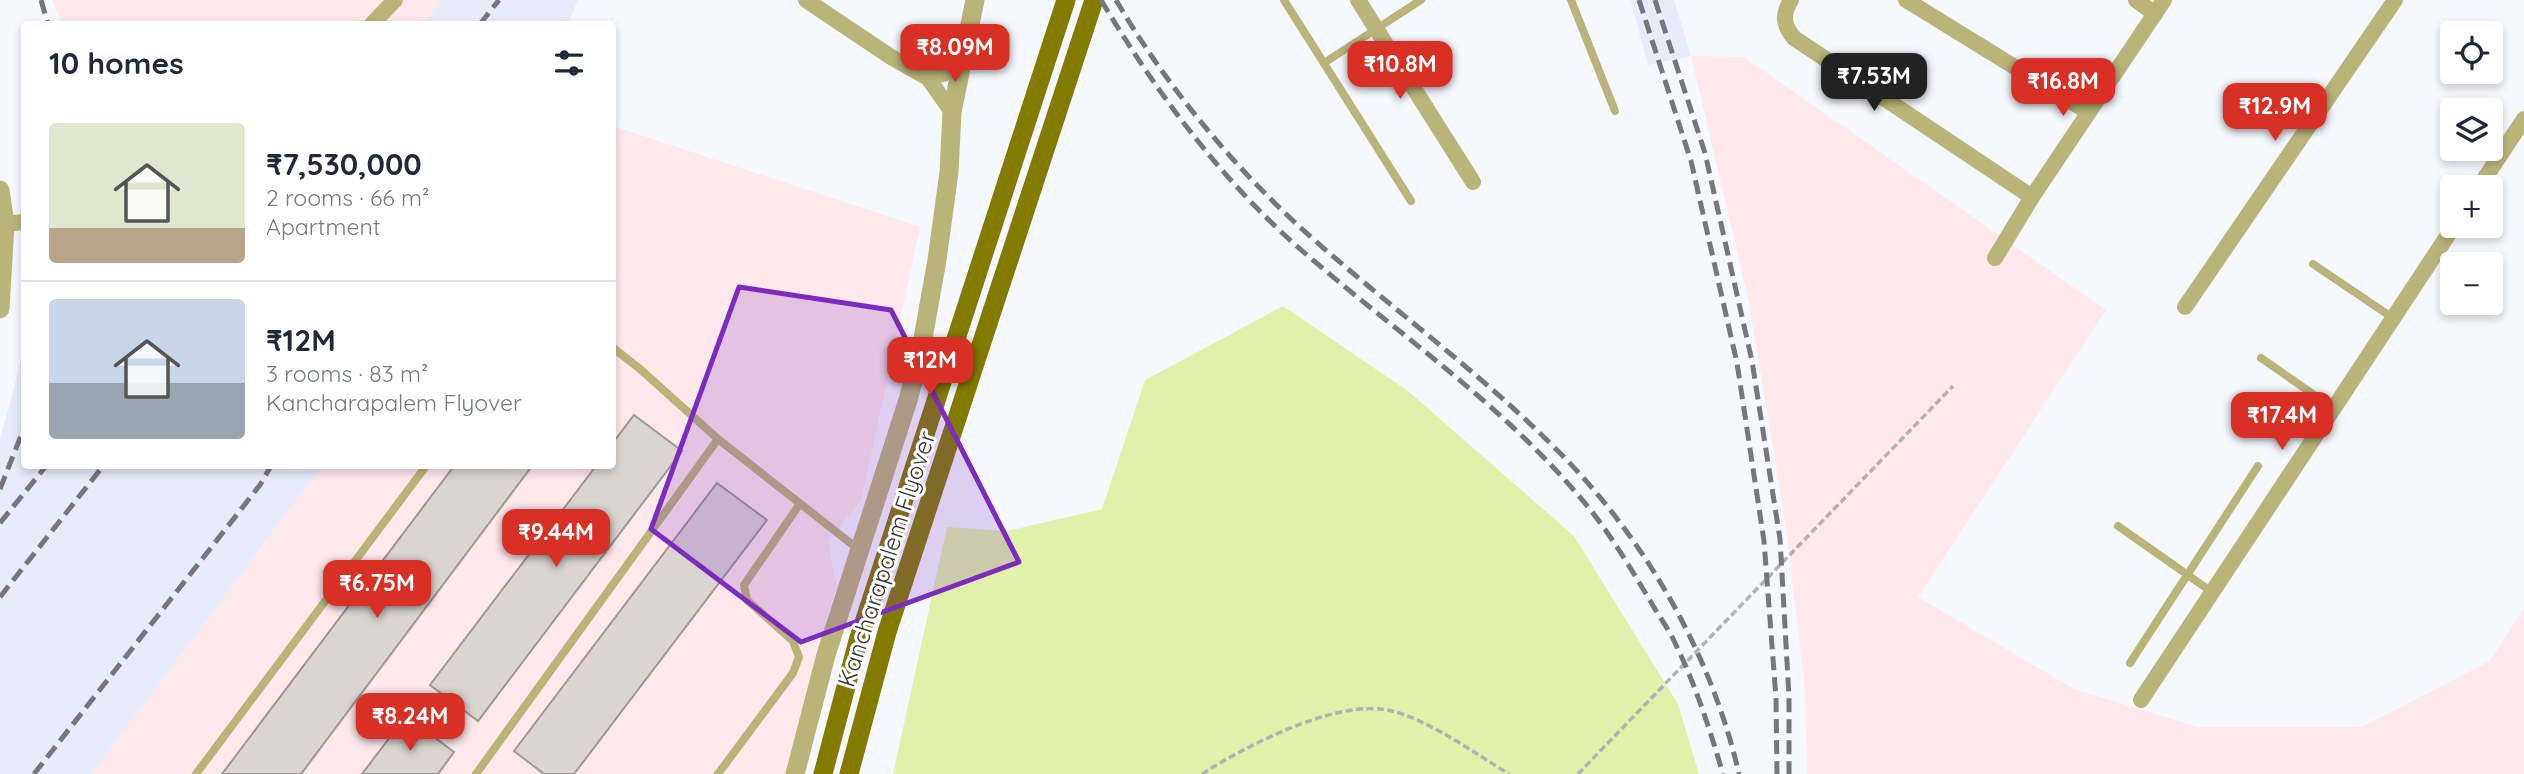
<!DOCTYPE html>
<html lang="en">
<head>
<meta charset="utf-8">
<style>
  body { margin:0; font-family:Quicksand,sans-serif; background:#f6f6f7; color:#1f2937; height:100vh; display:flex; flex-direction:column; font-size:26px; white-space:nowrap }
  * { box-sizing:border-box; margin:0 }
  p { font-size:23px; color:#747a83 }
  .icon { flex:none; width:38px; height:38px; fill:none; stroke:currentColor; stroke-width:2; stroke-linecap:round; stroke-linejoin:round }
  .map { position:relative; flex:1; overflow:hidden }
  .drawer { position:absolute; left:21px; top:21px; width:595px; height:448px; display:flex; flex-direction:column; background:#fff; border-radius:7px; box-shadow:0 4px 10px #0003 }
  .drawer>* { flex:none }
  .tools { position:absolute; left:2440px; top:21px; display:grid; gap:14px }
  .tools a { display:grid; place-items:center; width:63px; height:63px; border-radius:7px; background:#fff; box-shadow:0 4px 10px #0003; font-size:35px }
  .price { position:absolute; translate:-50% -60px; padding:0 16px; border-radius:14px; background:#d93025; color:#fff; font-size:23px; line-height:46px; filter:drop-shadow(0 2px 4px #0008) }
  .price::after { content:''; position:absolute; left:50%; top:42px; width:21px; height:16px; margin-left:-10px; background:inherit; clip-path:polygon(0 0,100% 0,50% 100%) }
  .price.on { background:#222; color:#fff }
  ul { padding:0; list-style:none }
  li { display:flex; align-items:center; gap:21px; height:175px; padding:0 28px }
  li+li { border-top:2px solid #e0e1e3 }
  li span { display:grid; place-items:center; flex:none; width:196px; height:140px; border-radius:7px; color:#555 }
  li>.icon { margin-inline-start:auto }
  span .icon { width:84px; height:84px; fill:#fffc; stroke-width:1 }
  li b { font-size:30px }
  h2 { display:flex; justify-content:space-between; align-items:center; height:84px; padding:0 28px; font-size:30px }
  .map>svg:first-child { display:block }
  .built { fill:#e8ebf9 }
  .industrial { fill:#fde8ec }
  .green { fill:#e2f1a9 }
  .building { fill:#dad5d0; stroke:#9d9893; stroke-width:2 }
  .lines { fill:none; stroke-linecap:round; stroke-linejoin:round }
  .path { stroke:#b0b2b7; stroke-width:3.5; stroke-dasharray:7 3.5; stroke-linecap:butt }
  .service { stroke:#b9b579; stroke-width:8 }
  .minor { stroke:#b9b579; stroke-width:16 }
  .tertiary { stroke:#b9b579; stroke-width:19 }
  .primary { stroke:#837a00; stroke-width:19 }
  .rail { stroke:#76767b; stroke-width:5; stroke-dasharray:14 7; stroke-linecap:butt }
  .marked { fill:#7b2cbf; fill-opacity:0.2; stroke:#7b2cbf; stroke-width:5; stroke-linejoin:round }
  .labels { text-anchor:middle; stroke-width:6; stroke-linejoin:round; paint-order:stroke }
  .street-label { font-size:24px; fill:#37373a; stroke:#fff }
</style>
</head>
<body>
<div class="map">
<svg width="2524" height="774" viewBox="0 0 2524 774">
  <rect width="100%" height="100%" fill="#f6f8ff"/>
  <!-- built -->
  <g class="built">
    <path d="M 442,0 L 578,0 L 568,24 L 422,24 Z"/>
    <path d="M 1631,0 L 1674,0 L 1691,56 L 1648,65 Z"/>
    <path d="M 24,354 L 24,466 L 322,466 L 92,774 L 0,774 L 0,440 L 22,357 Z"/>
  </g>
  <!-- industrial -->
  <g class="industrial">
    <path d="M 52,0 L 442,0 L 422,24 L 62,24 Z"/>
    <path d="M 1691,56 L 1744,57 L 2106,310 L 1918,597 L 2074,689 L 2198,727 L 2362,727 L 2490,661 L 2524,608 L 2524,774 L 1807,774 L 1805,691 L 1786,527 L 1749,302 Z"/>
    <path d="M 613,126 L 920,227 L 861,501 L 828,540 L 836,586 L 785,774 L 92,774 L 322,466 L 612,466 Z"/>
  </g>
  <!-- green -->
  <path class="green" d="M 1283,306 L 1408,391 L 1574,536 L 1678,704 L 1699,774 L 893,774 L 947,527 L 1007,531 L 1102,509 L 1145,380 Z"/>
  <!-- building -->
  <g class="building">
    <path d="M 634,415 L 682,451 L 478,721 L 430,685 L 596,466 L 612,466 L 612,444 Z"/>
    <path d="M 454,466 L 532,466 L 301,774 L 222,774 Z"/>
    <path d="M 717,483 L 767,520 L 574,774 L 544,774 L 514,751 Z"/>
    <path d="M 406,716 L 454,752 L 438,774 L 362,774 Z"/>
  </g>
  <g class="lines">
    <!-- path -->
    <g class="path">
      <path d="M 1202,774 C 1246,746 1339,697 1392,711 C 1429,720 1476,754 1509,774"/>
      <path d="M 1578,774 L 1953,386"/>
    </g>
    <!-- service -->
    <g class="service">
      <path d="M 1284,0 L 1411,201"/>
      <path d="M 1571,0 L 1615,111"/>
      <path d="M 1324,63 L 1421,0"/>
      <path d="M 2313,264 L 2393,318"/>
      <path d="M 612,347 L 640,369 L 718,439 L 858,549"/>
      <path d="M 2261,358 L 2333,408"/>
      <path d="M 2118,526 L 2212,592"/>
      <path d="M 2130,663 L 2258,466"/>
      <path d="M 196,774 L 426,466"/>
      <path d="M 476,774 L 718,439"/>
      <path d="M 718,774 L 793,673 L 799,657 L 793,641 L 747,600 L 744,585 L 799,505"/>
    </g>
    <!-- minor -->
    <g class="minor">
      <path d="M 806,0 L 891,57 L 928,78 L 952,112"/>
      <path d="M 1358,0 L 1473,182"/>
      <path d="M 1791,0 C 1782,15 1783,25 1794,38 L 2032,197"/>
      <path d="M 1906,0 L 2088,112"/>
      <path d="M 2136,0 L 2155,14"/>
      <path d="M 372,24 L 395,0"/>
      <path d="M 928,78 L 960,69"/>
      <path d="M 2479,187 L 2524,119"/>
      <path d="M 5,224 L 24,222"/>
      <path d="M 1995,258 L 2032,197 L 2164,0"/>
      <path d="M 2185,307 L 2395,0"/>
      <path d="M 2141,700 L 2454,226"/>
    </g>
    <!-- tertiary -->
    <g class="tertiary">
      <path d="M 0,190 L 5,224 L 0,309"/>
      <path d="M 795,774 L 826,655 L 908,400 L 920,355 L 937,260 L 949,172 L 952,112 L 975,0"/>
    </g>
    <!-- primary -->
    <g class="primary">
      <path d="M 823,774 L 858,641 L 1066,0"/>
      <path d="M 849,774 L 887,632 L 1094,0"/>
    </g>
    <!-- rail -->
    <g class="rail">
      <path d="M 41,0 L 48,24"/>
      <path d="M 1101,0 C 1153,87 1215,172 1290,240 C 1385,325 1495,397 1578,495 C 1607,528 1630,567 1652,604 C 1660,618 1670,631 1676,645 C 1696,686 1710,730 1723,774"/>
      <path d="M 1116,0 C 1165,84 1230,163 1302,229 C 1384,303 1475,368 1554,447 C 1643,535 1711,652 1739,774"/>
      <path d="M 1639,0 L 1691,161 L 1737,363 L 1764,541 L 1776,698 L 1777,774"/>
      <path d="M 1655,0 L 1705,153 L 1752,361 L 1780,539 L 1789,697 L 1789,774"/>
      <path d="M 480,24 L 499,0"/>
      <path d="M 0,489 L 24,428"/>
      <path d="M 0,523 L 46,466"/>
      <path d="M 0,597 L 103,466"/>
      <path d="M 34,774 L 260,485 L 271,466"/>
    </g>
  </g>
  <!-- marked area -->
  <path class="marked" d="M 739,287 L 891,310 L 1019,562 L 801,642 L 651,529 Z"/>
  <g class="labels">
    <!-- street labels -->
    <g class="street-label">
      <text transform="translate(887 559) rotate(-72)" y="8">Kancharapalem Flyover</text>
    </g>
  </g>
</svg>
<div class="tools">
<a><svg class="icon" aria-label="locate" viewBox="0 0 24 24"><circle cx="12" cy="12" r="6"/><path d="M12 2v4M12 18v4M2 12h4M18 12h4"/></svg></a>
<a><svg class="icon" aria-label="layers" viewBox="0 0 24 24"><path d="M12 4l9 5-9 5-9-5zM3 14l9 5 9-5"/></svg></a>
<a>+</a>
<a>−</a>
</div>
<b class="price" style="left:955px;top:84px">₹8.09M</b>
<b class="price" style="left:1400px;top:101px">₹10.8M</b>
<b class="price on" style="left:1874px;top:113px">₹7.53M</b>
<b class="price" style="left:2063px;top:118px">₹16.8M</b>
<b class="price" style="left:2275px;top:143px">₹12.9M</b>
<b class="price" style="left:930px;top:397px">₹12M</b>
<b class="price" style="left:2282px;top:452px">₹17.4M</b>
<b class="price" style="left:556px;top:569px">₹9.44M</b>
<b class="price" style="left:377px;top:620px">₹6.75M</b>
<b class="price" style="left:410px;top:753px">₹8.24M</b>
<section class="drawer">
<h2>10 homes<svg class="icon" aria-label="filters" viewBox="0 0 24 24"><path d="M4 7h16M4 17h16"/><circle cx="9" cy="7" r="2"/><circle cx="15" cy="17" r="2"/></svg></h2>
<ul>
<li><span style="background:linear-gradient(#dfe7d0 75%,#b9a48a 0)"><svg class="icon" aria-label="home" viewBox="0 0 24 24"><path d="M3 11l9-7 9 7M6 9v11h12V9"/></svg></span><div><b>₹7,530,000</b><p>2 rooms · 66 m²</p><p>Apartment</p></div></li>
<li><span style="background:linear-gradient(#c9d6e8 60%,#9aa5b1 0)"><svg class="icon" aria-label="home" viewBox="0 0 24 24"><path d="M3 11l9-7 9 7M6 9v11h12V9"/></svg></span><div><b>₹12M</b><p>3 rooms · 83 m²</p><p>Kancharapalem Flyover</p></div></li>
</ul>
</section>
</div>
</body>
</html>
